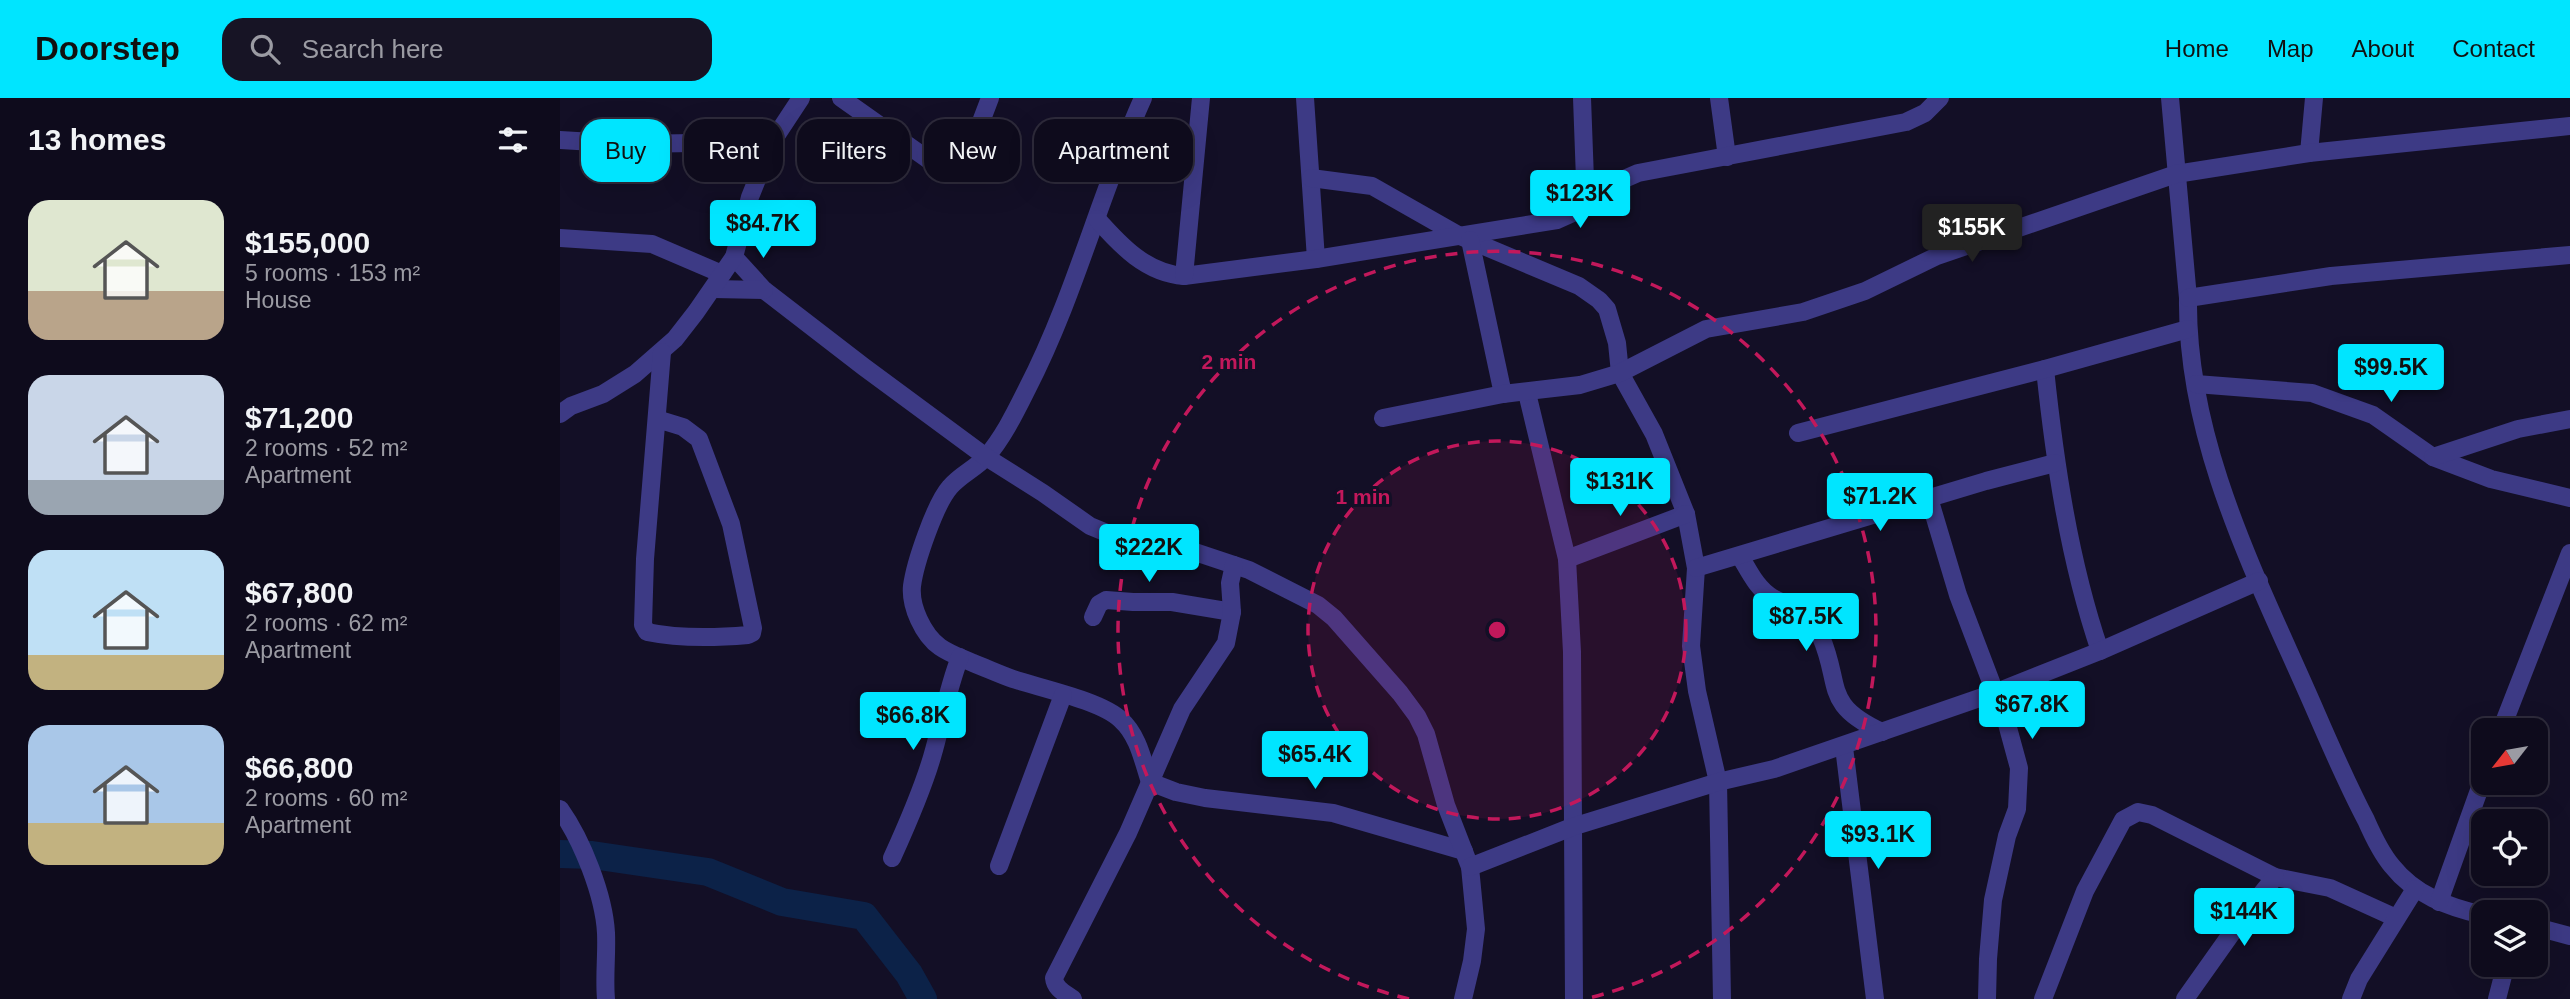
<!DOCTYPE html>
<html lang="en">
<head>
<meta charset="utf-8">
<style>
  body { margin:0; font-family:Helvetica,sans-serif; background:#171425; color:#f1f3f6; height:100vh; display:flex; flex-direction:column; font-size:26px; white-space:nowrap }
  * { box-sizing:border-box; margin:0 }
  p { font-size:23px; color:#9b9ba3 }
  .icon { flex:none; width:38px; height:38px; fill:none; stroke:currentColor; stroke-width:2; stroke-linecap:round; stroke-linejoin:round }
  .map { position:relative; flex:1; overflow:hidden }
  .details { display:flex; flex-direction:column; background:#0e0b1c; width:560px }
  .details>* { flex:none }
  .top-card { position:absolute; left:21px; top:21px; width:665px; height:63px; display:flex; gap:14px }
  .needle { width:46px; rotate:239deg }
  .tools { position:absolute; left:1911px; top:620px; display:grid; gap:14px }
  .tools a { display:grid; place-items:center; width:77px; height:77px; border-radius:14px; background:#0e0b1c; box-shadow:0 7px 28px #0002,0 0 0 2px #2e2b3b; font-size:35px }
  .price { position:absolute; translate:-50% -60px; padding:0 16px; border-radius:7px; background:#00e5ff; color:#111; font-size:23px; line-height:46px; filter:drop-shadow(0 2px 4px #0008) }
  .price::after { content:''; position:absolute; left:50%; top:42px; width:21px; height:16px; margin-left:-10px; background:inherit; clip-path:polygon(0 0,100% 0,50% 100%) }
  .price.current { background:#222; color:#fff }
  ul { padding:0; list-style:none }
  li { display:flex; align-items:center; gap:21px; height:175px; padding:0 28px }
  li span { display:grid; place-items:center; flex:none; width:196px; height:140px; border-radius:21px; color:#555 }
  li>.icon { margin-inline-start:auto }
  span .icon { width:84px; height:84px; fill:#fffc; stroke-width:1 }
  li b { font-size:30px }
  h2 { display:flex; justify-content:space-between; align-items:center; height:84px; padding:0 28px; font-size:30px }
  .chip { padding:0 24px; border-radius:21px; background:#0e0b1c; box-shadow:0 7px 28px #0002,0 0 0 2px #2e2b3b; font-size:24px; line-height:63px }
  .chip.current { background:#00e5ff; color:#111 }
  header { display:flex; align-items:center; gap:42px; box-sizing:border-box; height:98px; padding:0 35px; background:#00e5ff; color:#111 }
  header strong { font-size:33px }
  nav { display:flex; gap:38px; margin-inline-start:auto; font-size:24px }
  .search { width:490px; height:63px; background:#171425; display:flex; align-items:center; gap:18px; box-sizing:border-box; padding:0 24px; border-radius:21px; color:#9b9ba3; font-size:26px }
  main { display:flex; flex:1; min-height:0 }
  .map>svg:first-child { display:block }
  .lines { fill:none; stroke-linecap:round; stroke-linejoin:round }
  .river { stroke:#0c2248; stroke-width:28 }
  .street { stroke:#3d3a85; stroke-width:18 }
  .ring { fill:none; stroke:#c2185b; stroke-width:3.5; stroke-dasharray:12 9 }
  .centre { fill:#c2185b; stroke:#130f26; stroke-width:3.5 }
  .ring-label { font-size:21px; text-anchor:middle; font-weight:bold; fill:#c2185b; stroke:#130f26; stroke-width:6; stroke-linejoin:round; paint-order:stroke }
</style>
</head>
<body>
<header>
<strong>Doorstep</strong>
<div class="search"><svg class="icon" aria-label="search" viewBox="0 0 24 24"><circle cx="10" cy="10" r="6"/><path d="M15 15l6 6"/></svg>Search here</div>
<nav><a>Home</a><a>Map</a><a>About</a><a>Contact</a></nav>
</header>
<main>
<section class="details">
<h2>13 homes<svg class="icon" aria-label="filters" viewBox="0 0 24 24"><path d="M4 7h16M4 17h16"/><circle cx="9" cy="7" r="2"/><circle cx="15" cy="17" r="2"/></svg></h2>
<ul>
<li><span style="background:linear-gradient(#dfe7d0 65%,#b9a48a 0)"><svg class="icon" aria-label="home" viewBox="0 0 24 24"><path d="M3 11l9-7 9 7M6 9v11h12V9"/></svg></span><div><b>$155,000</b><p>5 rooms · 153 m²</p><p>House</p></div></li>
<li><span style="background:linear-gradient(#c9d6e8 75%,#9aa5b1 0)"><svg class="icon" aria-label="home" viewBox="0 0 24 24"><path d="M3 11l9-7 9 7M6 9v11h12V9"/></svg></span><div><b>$71,200</b><p>2 rooms · 52 m²</p><p>Apartment</p></div></li>
<li><span style="background:linear-gradient(#bfe0f5 75%,#c2b280 0)"><svg class="icon" aria-label="home" viewBox="0 0 24 24"><path d="M3 11l9-7 9 7M6 9v11h12V9"/></svg></span><div><b>$67,800</b><p>2 rooms · 62 m²</p><p>Apartment</p></div></li>
<li><span style="background:linear-gradient(#a9c7e8 70%,#c2b280 0)"><svg class="icon" aria-label="home" viewBox="0 0 24 24"><path d="M3 11l9-7 9 7M6 9v11h12V9"/></svg></span><div><b>$66,800</b><p>2 rooms · 60 m²</p><p>Apartment</p></div></li>
</ul>
</section>
<div class="map">
<svg width="2010" height="901" viewBox="0 0 2010 901">
  <rect width="100%" height="100%" fill="#130f26"/>
  <g class="lines">
    <!-- river -->
    <path class="river" d="M 0,756 L 32,757 L 148,774 L 222,804 L 304,818 L 349,876 L 363,901"/>
    <!-- street -->
    <g class="street">
      <path d="M 281,0 L 390,77 L 398,76 L 403,71 L 430,0"/>
      <path d="M 583,0 C 540,95 515,198 467,291 C 456,313 443,340 426,359 C 416,370 400,377 390,389 C 375,406 355,465 352,488 C 350,508 363,537 380,549 C 390,556 402,560 413,565 C 426,570 439,576 453,581 C 480,590 542,603 561,622 C 578,637 583,663 590,684 L 616,694 L 645,700 L 773,715 L 904,753"/>
      <path d="M 745,0 L 756,161"/>
      <path d="M 1022,0 L 1026,109"/>
      <path d="M 1159,0 L 1167,59"/>
      <path d="M 1610,0 L 1628,200 C 1626,346 1698,481 1755,612 C 1771,649 1787,686 1806,722 C 1813,738 1821,755 1832,768 C 1855,797 1888,809 1923,817"/>
      <path d="M 0,42 L 67,46 L 212,44"/>
      <path d="M 1749,55 L 1754,0"/>
      <path d="M 751,80 L 812,88 L 900,138 L 1019,188 L 1039,202 L 1047,211 L 1057,245 L 1060,275 L 1094,336 L 1126,416 L 1136,470 L 1131,548 L 1137,593 L 1158,684 L 1162,901"/>
      <path d="M 537,121 C 561,148 586,175 624,178 L 756,161 L 997,122 L 1026,109 L 1062,82 L 1078,75 L 1346,24 L 1365,15 L 1380,0"/>
      <path d="M 0,140 L 92,146 L 162,176"/>
      <path d="M 910,142 L 943,296"/>
      <path d="M 174,159 L 204,192 L 304,269 L 426,359 L 483,395 L 530,428 L 547,435 L 608,445 L 689,472 L 758,507 L 774,520 L 840,595 L 857,618 L 866,636 L 886,707 L 910,769 L 916,831 L 912,863 L 903,901"/>
      <path d="M 624,178 L 641,0"/>
      <path d="M 153,191 L 204,192"/>
      <path d="M 1628,200 L 1771,178 L 2010,157"/>
      <path d="M 1485,271 C 1495,366 1509,462 1540,553"/>
      <path d="M 1636,286 L 1752,295 L 1813,317 L 1873,359 L 1931,381 L 2010,400"/>
      <path d="M 967,295 L 1007,461 L 1012,554 L 1014,901"/>
      <path d="M 0,316 L 11,308 L 43,296 L 75,276 L 115,241 L 136,214 L 174,159 L 190,99 L 212,44 L 241,0"/>
      <path d="M 823,320 L 943,296 L 1020,287 L 1060,275 L 1146,231 L 1243,214 L 1305,193 L 1377,158 L 1616,76 L 1749,55 L 2010,28"/>
      <path d="M 97,321 L 123,329 L 139,341 L 171,426 L 193,530 L 192,535 L 188,537 C 154,540 121,541 87,534 L 83,527 L 85,461 L 102,254"/>
      <path d="M 1238,335 L 1485,271 L 1628,231"/>
      <path d="M 1873,359 L 1958,331 L 2010,321"/>
      <path d="M 1369,400 L 1398,497 L 1447,626 L 1459,670 L 1457,711 L 1447,738 L 1433,802 L 1428,861 L 1427,901"/>
      <path d="M 1180,458 C 1189,473 1197,491 1213,500 C 1226,508 1240,508 1251,520 C 1256,525 1258,533 1261,539 C 1282,588 1262,606 1322,634"/>
      <path d="M 1007,461 L 1126,416"/>
      <path d="M 1136,470 L 1426,383 L 1495,365"/>
      <path d="M 533,519 L 539,506 L 546,502 L 573,504 L 612,504 L 672,514"/>
      <path d="M 1941,632 L 2010,455"/>
      <path d="M 1284,649 L 1315,901"/>
      <path d="M 0,711 C 22,742 44,797 46,835 C 47,857 44,879 46,901"/>
      <path d="M 332,760 C 347,727 362,693 372,659 C 382,625 387,592 400,559"/>
      <path d="M 439,768 L 503,597"/>
      <path d="M 910,769 L 1012,729 L 1158,684 L 1214,671 L 1434,595 L 1540,553 L 1699,483"/>
      <path d="M 1879,804 L 1923,681"/>
      <path d="M 1976,829 L 2010,838"/>
      <path d="M 513,901 C 505,895 495,891 494,880 L 568,735 L 622,611 L 666,545 L 672,514 L 670,485 L 674,467"/>
      <path d="M 1483,901 L 1525,793 L 1563,722 L 1578,714 L 1592,717 L 1715,779 L 1770,790 L 1836,820"/>
      <path d="M 1625,901 L 1686,815 L 1715,779"/>
      <path d="M 1791,901 L 1799,881 L 1855,791"/>
      <path d="M 1937,901 L 1946,866"/>
    </g>
  </g>
  <!-- distance rings -->
  <circle cx="937" cy="532" r="189" fill="#c2185b" fill-opacity=".12"/>
  <g class="ring">
    <circle cx="937" cy="532" r="189"/>
    <path d="M849 901A379 379 0 1 1 1025 901"/>
  </g>
  <circle cx="937" cy="532" r="10" class="centre"/>
  <g class="ring-label">
    <text x="669" y="271">2 min</text>
    <text x="803" y="406">1 min</text>
  </g>
</svg>
<div class="tools">
<a><svg class="needle" viewBox="-14 -14 28 28"><path d="M0-13l5 13h-10z" fill="#e53935"/><path d="M0 13l5-13h-10z" fill="#9b9ba3"/></svg></a>
<a><svg class="icon" aria-label="locate" viewBox="0 0 24 24"><circle cx="12" cy="12" r="6"/><path d="M12 2v4M12 18v4M2 12h4M18 12h4"/></svg></a>
<a><svg class="icon" aria-label="layers" viewBox="0 0 24 24"><path d="M12 4l9 5-9 5-9-5zM3 14l9 5 9-5"/></svg></a>
</div>
<b class="price" style="left:1020px;top:132px">$123K</b>
<b class="price" style="left:203px;top:162px">$84.7K</b>
<b class="price current" style="left:1412px;top:166px">$155K</b>
<b class="price" style="left:1831px;top:306px">$99.5K</b>
<b class="price" style="left:1060px;top:420px">$131K</b>
<b class="price" style="left:1320px;top:435px">$71.2K</b>
<b class="price" style="left:589px;top:486px">$222K</b>
<b class="price" style="left:1246px;top:555px">$87.5K</b>
<b class="price" style="left:1472px;top:643px">$67.8K</b>
<b class="price" style="left:353px;top:654px">$66.8K</b>
<b class="price" style="left:755px;top:693px">$65.4K</b>
<b class="price" style="left:1318px;top:773px">$93.1K</b>
<b class="price" style="left:1684px;top:850px">$144K</b>
<div class="top-card">
<a class="chip current">Buy</a>
<a class="chip">Rent</a>
<a class="chip">Filters</a>
<a class="chip">New</a>
<a class="chip">Apartment</a>
</div>
</div>
</main>
</body>
</html>
